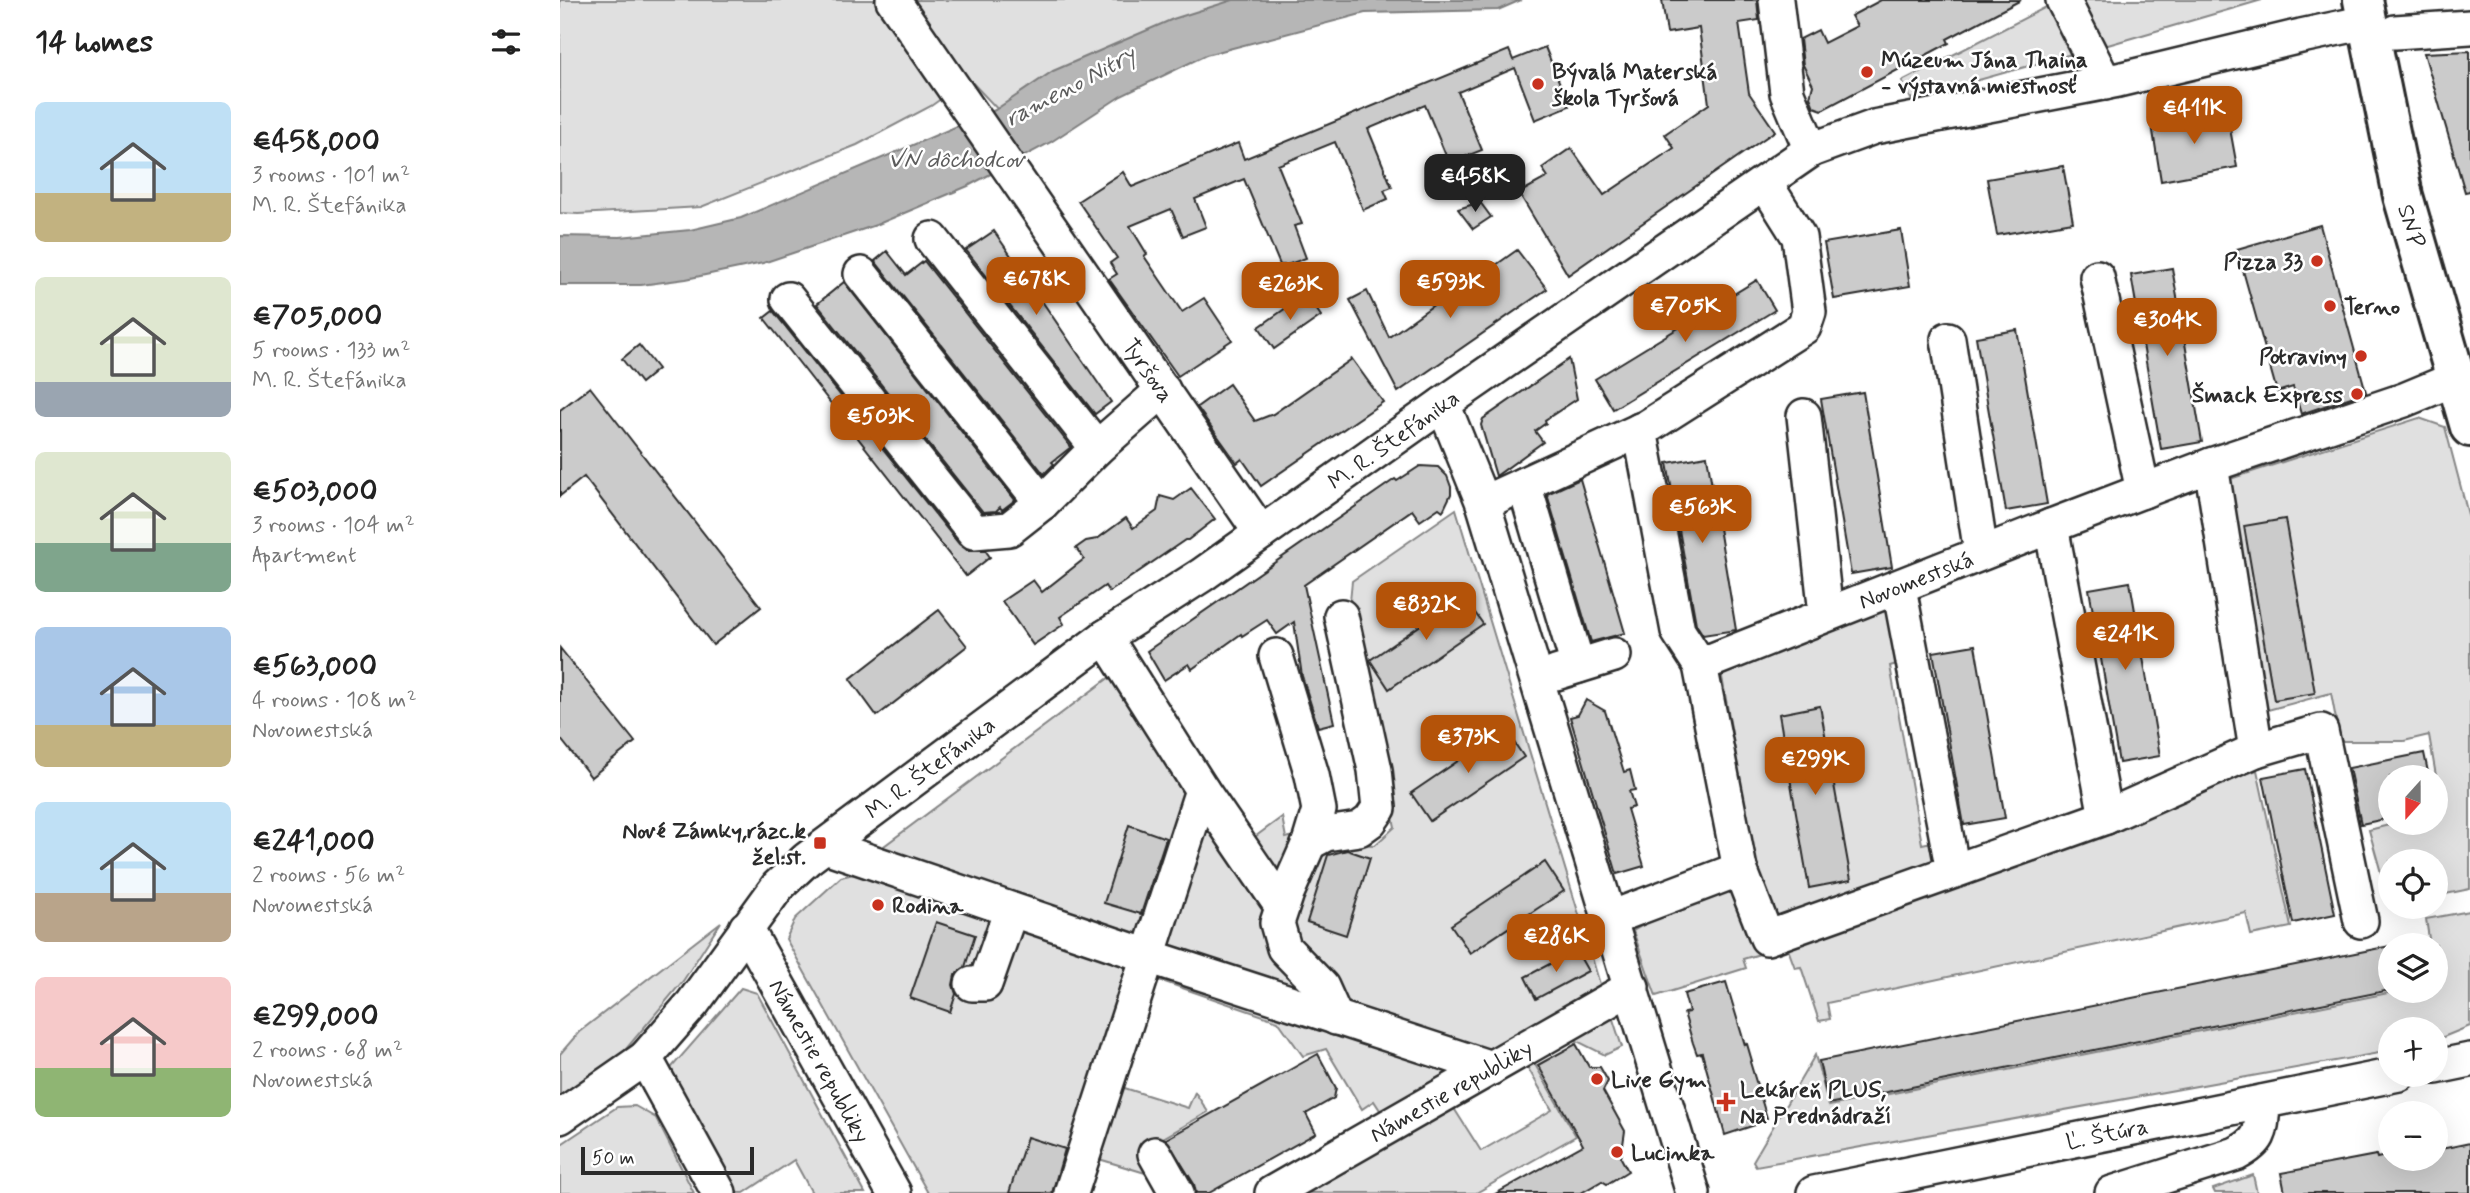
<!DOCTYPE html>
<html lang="en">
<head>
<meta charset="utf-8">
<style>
  body { margin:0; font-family:Mynerve,sans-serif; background:#f6f6f6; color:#222; height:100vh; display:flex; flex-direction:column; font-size:26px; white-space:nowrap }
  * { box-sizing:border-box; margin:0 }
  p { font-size:23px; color:#767676 }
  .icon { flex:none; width:38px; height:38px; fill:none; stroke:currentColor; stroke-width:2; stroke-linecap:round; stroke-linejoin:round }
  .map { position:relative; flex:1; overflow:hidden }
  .side { display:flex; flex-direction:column; background:#fff; width:560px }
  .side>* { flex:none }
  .needle { width:46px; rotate:201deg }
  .fabs { position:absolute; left:1818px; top:765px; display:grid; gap:14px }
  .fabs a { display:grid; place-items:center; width:70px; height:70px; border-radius:50%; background:#fff; box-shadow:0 7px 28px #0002; font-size:35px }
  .scale { position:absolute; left:21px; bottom:18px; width:173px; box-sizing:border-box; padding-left:7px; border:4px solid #2b2b2b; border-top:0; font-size:19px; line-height:24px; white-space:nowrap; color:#2b2b2b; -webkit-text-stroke:5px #fff; paint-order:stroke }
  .price { position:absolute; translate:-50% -60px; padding:0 16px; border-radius:14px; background:#b45309; color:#fff; font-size:23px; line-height:46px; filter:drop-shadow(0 2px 4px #0008) }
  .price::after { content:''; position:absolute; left:50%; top:42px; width:21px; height:16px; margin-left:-10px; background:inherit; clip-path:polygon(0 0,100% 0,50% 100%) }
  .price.selected { background:#222; color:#fff }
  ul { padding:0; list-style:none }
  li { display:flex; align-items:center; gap:21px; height:175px; padding:0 35px }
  li span { display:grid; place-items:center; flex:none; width:196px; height:140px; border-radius:10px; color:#555 }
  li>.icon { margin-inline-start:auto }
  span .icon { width:84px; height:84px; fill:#fffc; stroke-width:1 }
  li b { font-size:30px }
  h2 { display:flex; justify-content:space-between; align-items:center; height:84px; padding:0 35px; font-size:30px }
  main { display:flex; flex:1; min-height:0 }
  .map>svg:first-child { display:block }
  .green { fill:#e0e0e0; stroke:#868686; stroke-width:2 }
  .water { fill:#b6b6b6; stroke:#7e7e7e; stroke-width:2 }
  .building { fill:#cbcbcb; stroke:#2b2b2b; stroke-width:2 }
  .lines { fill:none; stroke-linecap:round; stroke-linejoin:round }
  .minor-casing { stroke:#2b2b2b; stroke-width:38 }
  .major-casing { stroke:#2b2b2b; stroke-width:44 }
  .minor { stroke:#fff; stroke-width:33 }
  .major { stroke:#fff; stroke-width:38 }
  .poi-dot { fill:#c8321e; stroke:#fff; stroke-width:2.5 }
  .labels { text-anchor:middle; stroke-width:5; stroke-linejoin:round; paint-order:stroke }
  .poi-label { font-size:23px; font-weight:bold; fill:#2b2b2b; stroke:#fff; text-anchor:start }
  .street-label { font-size:23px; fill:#2b2b2b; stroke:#fff }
  .water-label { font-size:24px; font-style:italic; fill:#5c5c5c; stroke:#fff }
</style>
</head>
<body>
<main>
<section class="side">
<h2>14 homes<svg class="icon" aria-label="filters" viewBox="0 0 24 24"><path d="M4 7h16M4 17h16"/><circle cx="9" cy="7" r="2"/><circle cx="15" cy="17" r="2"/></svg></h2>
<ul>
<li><span style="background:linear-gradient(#bfe0f5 65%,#c2b280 0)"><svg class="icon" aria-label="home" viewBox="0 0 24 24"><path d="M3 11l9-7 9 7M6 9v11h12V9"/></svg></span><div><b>€458,000</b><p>3 rooms · 101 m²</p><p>M. R. Štefánika</p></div></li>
<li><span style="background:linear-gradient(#dfe7d0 75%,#9aa5b1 0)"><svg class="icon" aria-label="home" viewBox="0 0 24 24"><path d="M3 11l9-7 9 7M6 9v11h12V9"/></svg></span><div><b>€705,000</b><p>5 rooms · 133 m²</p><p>M. R. Štefánika</p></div></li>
<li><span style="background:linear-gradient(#dfe7d0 65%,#7fa58c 0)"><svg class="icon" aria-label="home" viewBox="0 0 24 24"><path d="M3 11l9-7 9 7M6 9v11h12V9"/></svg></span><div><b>€503,000</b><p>3 rooms · 104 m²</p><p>Apartment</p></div></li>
<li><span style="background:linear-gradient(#a9c7e8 70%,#c2b280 0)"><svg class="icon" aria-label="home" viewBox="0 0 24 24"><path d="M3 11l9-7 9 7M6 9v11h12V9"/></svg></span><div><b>€563,000</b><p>4 rooms · 108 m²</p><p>Novomestská</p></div></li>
<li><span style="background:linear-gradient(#bfe0f5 65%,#b9a48a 0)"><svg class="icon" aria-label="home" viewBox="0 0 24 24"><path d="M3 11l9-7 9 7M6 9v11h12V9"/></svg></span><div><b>€241,000</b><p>2 rooms · 56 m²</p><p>Novomestská</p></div></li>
<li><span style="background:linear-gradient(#f6c9c9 65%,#8fb573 0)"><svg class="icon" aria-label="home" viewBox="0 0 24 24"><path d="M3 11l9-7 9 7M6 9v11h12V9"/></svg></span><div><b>€299,000</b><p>2 rooms · 68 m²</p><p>Novomestská</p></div></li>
</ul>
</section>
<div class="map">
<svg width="1910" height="1193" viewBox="0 0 1910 1193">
  <rect width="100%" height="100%" fill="#fff"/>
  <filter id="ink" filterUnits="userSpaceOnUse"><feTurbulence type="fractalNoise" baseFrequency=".0143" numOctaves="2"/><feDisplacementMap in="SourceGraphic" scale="14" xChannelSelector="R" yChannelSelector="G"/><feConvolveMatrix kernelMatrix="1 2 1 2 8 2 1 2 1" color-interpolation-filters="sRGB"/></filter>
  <g filter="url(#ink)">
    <!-- green -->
    <g class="green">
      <path d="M 0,0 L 769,0 L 460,133 L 409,79 L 371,106 L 297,145 L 141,207 L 18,214 L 0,213 Z"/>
      <path d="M 1518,0 L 1702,0 L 1541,47 Z"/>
      <path d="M 1490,5 L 1515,53 L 1351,99 L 1342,81 Z"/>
      <path d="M 1859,418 L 1885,427 L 1910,522 L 1910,889 L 1876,896 L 1876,861 L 1830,861 L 1830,905 L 1809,830 L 1837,823 L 1876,822 L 1876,812 L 1882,811 L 1869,735 L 1844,741 L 1780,741 L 1771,693 L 1704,711 L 1670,479 Z"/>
      <path d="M 896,509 L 1043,994 L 931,1059 L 611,956 L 602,939 L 641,817 L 677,850 L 722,817 L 726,838 L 742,834 L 766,843 L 815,845 L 835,827 L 789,611 L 792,581 Z"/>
      <path d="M 1329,605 L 1343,662 L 1330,666 L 1362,844 L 1381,840 L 1383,867 L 1231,919 L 1212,914 L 1201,898 L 1162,677 L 1174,661 Z"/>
      <path d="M 558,671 L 628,777 L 588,937 L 572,944 L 312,855 Z"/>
      <path d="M 1697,770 L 1731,927 L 1691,935 L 1686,913 L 1267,1003 L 1270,1019 L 1259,1021 L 1241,967 L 1235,968 L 1228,949 L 1235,936 Z"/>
      <path d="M 311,870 L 569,959 L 504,1193 L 368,1193 L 226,939 L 235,919 L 281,877 Z"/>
      <path d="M 1154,884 L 1175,893 L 1203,953 L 1183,959 L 1186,968 L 1096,996 L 1073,931 Z"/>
      <path d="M 1910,911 L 1910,1026 L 1876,1040 L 1876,1029 L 1830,1029 L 1830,1051 L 1196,1166 L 1193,1161 L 1255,1055 L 1269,1106 L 1838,991 L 1876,990 L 1876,945 L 1870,945 L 1866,919 Z"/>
      <path d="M 161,922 L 123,981 L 56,1061 L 0,1102 L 0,1054 L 19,1032 Z"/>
      <path d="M 600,965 L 906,1074 L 827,1121 L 814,1101 L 802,1109 L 766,1049 L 743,1056 L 718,1021 L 587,976 Z"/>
      <path d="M 181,988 L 197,993 L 305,1193 L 252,1193 L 234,1160 L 184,1193 L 170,1193 L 113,1095 L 111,1068 Z"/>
      <path d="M 1051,1013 L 1062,1047 L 1045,1055 L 1009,1037 Z"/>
      <path d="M 964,1061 L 973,1061 L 1016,1136 L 916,1193 L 731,1193 L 890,1102 L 921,1151 L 992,1110 Z"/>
      <path d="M 555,1085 L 628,1108 L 635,1092 L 648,1112 L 586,1148 L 602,1178 L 529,1156 Z"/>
      <path d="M 75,1106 L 96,1118 L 134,1193 L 0,1193 L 0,1145 L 57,1107 Z"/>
      <path d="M 1693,1175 L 1697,1193 L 1655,1193 L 1653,1189 Z"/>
    </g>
    <!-- water -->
    <path class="water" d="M 673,0 L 961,0 L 938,10 L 805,13 L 646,55 L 561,96 L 491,142 L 408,186 L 316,225 L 203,263 L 126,279 L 81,285 L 0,285 L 0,236 L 60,237 L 130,230 L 181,218 L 435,110 L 493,71 L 613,19 Z"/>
    <!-- building -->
    <g class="building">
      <path d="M 1102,0 L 1197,0 L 1199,20 L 1179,23 L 1189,93 L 1215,131 L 1008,275 L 959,193 L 988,177 L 982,168 L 1011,148 L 1044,195 L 1114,148 L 1105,134 L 1149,104 L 1139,28 L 1107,33 Z"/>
      <path d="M 1321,0 L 1461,0 L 1387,39 L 1389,43 L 1262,110 L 1254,107 L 1250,97 L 1253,85 L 1243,65 L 1240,39 L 1258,30 L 1264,43 L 1297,26 L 1291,16 Z"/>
      <path d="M 985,47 L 1009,106 L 975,120 L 955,68 L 898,92 L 922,150 L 889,163 L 865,105 L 808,129 L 832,187 L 824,190 L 828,199 L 803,210 L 775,142 L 718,165 L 742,224 L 734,226 L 746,258 L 727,265 L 720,265 L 684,179 L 635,199 L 646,227 L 623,236 L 611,209 L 570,226 L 587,254 L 584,256 L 622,312 L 644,298 L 672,340 L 618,376 L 549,279 L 557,274 L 550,263 L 557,258 L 518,201 L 563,172 L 572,187 L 678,143 L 684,159 L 949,50 L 953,60 Z"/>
      <path d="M 1910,51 L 1910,191 L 1905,192 L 1864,53 Z"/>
      <path d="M 1667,112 L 1677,167 L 1601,181 L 1592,125 Z"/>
      <path d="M 1503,166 L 1513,222 L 1437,235 L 1427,179 Z"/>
      <path d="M 920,202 L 931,217 L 913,229 L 898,209 Z"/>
      <path d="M 1760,225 L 1806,392 L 1741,414 L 1733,387 L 1717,392 L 1677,249 Z"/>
      <path d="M 1341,230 L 1350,286 L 1274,299 L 1264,243 Z"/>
      <path d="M 434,231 L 551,402 L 535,414 L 406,250 Z"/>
      <path d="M 957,250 L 987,289 L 838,392 L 790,300 L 807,291 L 829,337 L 907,281 L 909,284 Z"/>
      <path d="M 327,251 L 346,275 L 364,261 L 511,447 L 492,462 L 494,464 L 484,474 L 315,261 Z"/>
      <path d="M 1612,268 L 1642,442 L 1601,449 L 1571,275 Z"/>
      <path d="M 1197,280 L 1215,310 L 1053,409 L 1035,379 Z"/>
      <path d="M 284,282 L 455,500 L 442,510 L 440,507 L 436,511 L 423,512 L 257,304 Z"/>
      <path d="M 746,294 L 761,316 L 714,349 L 699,327 Z"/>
      <path d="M 213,311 L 399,544 L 407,550 L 425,550 L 430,557 L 406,576 L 204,318 Z"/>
      <path d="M 1457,330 L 1487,504 L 1446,511 L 1416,337 Z"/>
      <path d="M 79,345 L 98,369 L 81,383 L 62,359 Z"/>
      <path d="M 792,359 L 823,402 L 701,486 L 682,459 L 677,463 L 637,407 L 669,384 L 695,421 L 713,414 Z"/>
      <path d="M 1009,359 L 1017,399 L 985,420 L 986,423 L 975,431 L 983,442 L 936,476 L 921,425 L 923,419 Z"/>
      <path d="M 30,387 L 201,607 L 153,645 L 24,477 L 0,496 L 0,410 Z"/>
      <path d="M 1303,392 L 1332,567 L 1291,574 L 1261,399 Z"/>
      <path d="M 1147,456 L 1176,630 L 1143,635 L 1136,624 L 1107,463 Z"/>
      <path d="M 860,466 L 878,467 L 887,476 L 891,487 L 891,494 L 883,511 L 879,508 L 860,521 L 852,510 L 744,585 L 774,723 L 758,727 L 742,676 L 734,622 L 717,634 L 707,620 L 682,636 L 681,634 L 632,669 L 629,664 L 604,680 L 587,651 L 835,479 L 837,481 Z"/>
      <path d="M 1020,479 L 1065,633 L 1031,642 L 987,494 Z"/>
      <path d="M 631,488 L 655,519 L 628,540 L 625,540 L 549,592 L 545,586 L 500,617 L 504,624 L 473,645 L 442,601 L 473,580 L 482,592 L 524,559 L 516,548 L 526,541 L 537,539 L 566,518 L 573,528 L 597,511 L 600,496 L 614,500 Z"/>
      <path d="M 1725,519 L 1755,693 L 1714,700 L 1684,526 Z"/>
      <path d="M 1570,582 L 1600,756 L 1559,763 L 1529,589 Z"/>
      <path d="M 903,596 L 923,624 L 829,689 L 810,660 Z"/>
      <path d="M 379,610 L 407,646 L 317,716 L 290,679 Z"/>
      <path d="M 1415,645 L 1445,818 L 1404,825 L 1373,652 Z"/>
      <path d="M 0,648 L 75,742 L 31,777 L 0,738 Z"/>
      <path d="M 1026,700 L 1045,711 L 1064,772 L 1070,770 L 1075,790 L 1069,791 L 1074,807 L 1067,809 L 1084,866 L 1057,874 L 1010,717 L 1018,715 Z"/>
      <path d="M 1260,706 L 1291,880 L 1249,888 L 1219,714 Z"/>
      <path d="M 945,729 L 964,757 L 870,821 L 851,793 Z"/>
      <path d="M 1864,753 L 1869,777 L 1830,777 L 1830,818 L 1801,824 L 1789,768 Z"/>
      <path d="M 1745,769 L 1775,914 L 1733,923 L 1703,777 Z"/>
      <path d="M 569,825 L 606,838 L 581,914 L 544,903 Z"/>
      <path d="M 787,850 L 810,858 L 786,935 L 747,922 L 768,855 Z"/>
      <path d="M 985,862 L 1004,891 L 910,953 L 891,925 Z"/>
      <path d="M 376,922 L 415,935 L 405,967 L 395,975 L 393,985 L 396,994 L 390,1012 L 350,998 Z"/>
      <path d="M 1830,946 L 1830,990 L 1268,1104 L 1259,1061 Z"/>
      <path d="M 1016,950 L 1028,971 L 976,999 L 965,977 Z"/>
      <path d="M 1166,982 L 1185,1045 L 1187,1044 L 1192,1061 L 1190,1062 L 1207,1118 L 1195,1122 L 1195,1125 L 1165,1135 L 1142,1053 L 1137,1054 L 1133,1043 L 1124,1013 L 1129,1012 L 1124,994 Z"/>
      <path d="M 1016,1044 L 1029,1067 L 1040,1067 L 1048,1081 L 1043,1091 L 1065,1131 L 1061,1158 L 1068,1171 L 1047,1184 L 1042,1181 L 1021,1193 L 937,1193 L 1023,1145 L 978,1065 Z"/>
      <path d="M 758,1054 L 776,1088 L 774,1098 L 746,1114 L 756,1133 L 649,1193 L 636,1193 L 634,1184 L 606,1139 Z"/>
      <path d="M 467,1137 L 505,1149 L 492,1193 L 449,1193 Z"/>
      <path d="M 1910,1143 L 1910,1193 L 1725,1193 L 1721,1173 L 1816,1155 L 1817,1158 L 1830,1155 L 1830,1158 L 1876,1158 L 1876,1150 Z"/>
    </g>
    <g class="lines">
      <defs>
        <g id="minor">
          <path id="s1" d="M 333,0 L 701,533"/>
          <path d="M 1216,0 L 1227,93 L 1251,150"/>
          <path d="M 1503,0 L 1545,83"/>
          <path d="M 1835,32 L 1910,27"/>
          <path d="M 372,239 L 537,448"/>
          <path d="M 301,274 L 482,503"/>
          <path d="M 1537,277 L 1583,491"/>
          <path d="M 228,299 L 414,532 L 449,529 L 482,503 L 537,448 L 603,390"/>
          <path d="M 1388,339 L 1421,553"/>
          <path d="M 883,404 L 923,503 L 1133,1193"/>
          <path d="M 1244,416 L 1266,614"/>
          <path d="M 1080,430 L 1118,631 L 1140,665"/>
          <path d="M 1651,465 L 1696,750"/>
          <path d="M 964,484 L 1018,666"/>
          <path d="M 923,503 L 1087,427 L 1244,327 L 1249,312 L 1239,237 L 1205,183"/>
          <path d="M 1491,526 L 1546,817"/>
          <path d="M 1339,588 L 1393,871"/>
          <path d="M 716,656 L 752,775 L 759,810 L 749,843 L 727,893 L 717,923 L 724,948 L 762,987 L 776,1018"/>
          <path d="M 996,673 L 1054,655"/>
          <path d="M 642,790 L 722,907"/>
          <path d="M 749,843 L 766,834 L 799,829 L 810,821 L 819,808 L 815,770 L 781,616"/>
          <path d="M 265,846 L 588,956 L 931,1068"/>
          <path d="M 1180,869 L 1207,938 L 1546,817 L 1696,750 L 1761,731 L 1801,921"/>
          <path id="s2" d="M 1051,918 L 1180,869 L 1140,665 L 1491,526 L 1651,465 L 1844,400 L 1897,378"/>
          <path id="s3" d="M 186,928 L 334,1193"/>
          <path d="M 412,984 L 425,984 L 451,910"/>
          <path d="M 85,1058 L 159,1193"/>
          <path d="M 1876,1067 L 1910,1060"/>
          <path id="s4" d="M 0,1117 L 85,1058 L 133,1003 L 218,886 L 247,859 L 545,637 L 642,575 L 883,404 L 1251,150 L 1314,127 L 1558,80 L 1741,36 L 1807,22"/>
          <path d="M 595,1154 L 617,1193"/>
          <path d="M 511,1193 L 642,790 L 545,637"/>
          <path id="s5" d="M 712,1193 L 1072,987"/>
          <path id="s6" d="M 1254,1193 L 1839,1074"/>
          <path d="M 1552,1193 L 1676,1154 C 1703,1140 1701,1131 1703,1102"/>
        </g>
        <g id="major">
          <path id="s7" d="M 1803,0 L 1843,196 L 1910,427"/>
        </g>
      </defs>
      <!-- minor casing -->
      <use href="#minor" class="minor-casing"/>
      <!-- major casing -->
      <use href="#major" class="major-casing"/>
      <!-- minor -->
      <use href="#minor" class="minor"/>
      <!-- major -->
      <use href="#major" class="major"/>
    </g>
  </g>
  <!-- markers -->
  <g class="poi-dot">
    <circle cx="1307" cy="72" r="7"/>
    <circle cx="978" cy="84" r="7"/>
    <circle cx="1757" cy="261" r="7"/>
    <circle cx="1770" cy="306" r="7"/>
    <circle cx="1801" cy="356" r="7"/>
    <circle cx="1797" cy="394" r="7"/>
    <rect x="253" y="836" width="14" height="14" rx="3.5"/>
    <circle cx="318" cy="905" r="7"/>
    <circle cx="1037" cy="1079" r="7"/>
    <path d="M1162.5 1091.5h7v7h7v7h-7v7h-7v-7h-7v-7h7z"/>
    <circle cx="1057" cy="1152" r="7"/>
  </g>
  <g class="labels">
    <!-- poi labels -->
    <g class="poi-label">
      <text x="1321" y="67">Múzeum Jána Thaina<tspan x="1321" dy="26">- výstavná miestnosť</tspan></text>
      <text x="992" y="79">Bývalá Materská<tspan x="992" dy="26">škola Tyršová</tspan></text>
      <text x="1743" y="269" text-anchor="end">Pizza 33</text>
      <text x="1784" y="314">Terno</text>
      <text x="1787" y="364" text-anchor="end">Potraviny</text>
      <text x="1783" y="402" text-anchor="end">Šmack Express</text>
      <text x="246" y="838" text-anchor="end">Nové Zámky,rázc.k<tspan x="246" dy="26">žel.st.</tspan></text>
      <text x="332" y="913">Rodina</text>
      <text x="1051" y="1087">Live Gym</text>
      <text x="1180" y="1097">Lekáreň PLUS,<tspan x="1180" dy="26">Na Prednádraží</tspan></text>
      <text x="1071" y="1160">Lucinka</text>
    </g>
    <!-- street labels -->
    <g class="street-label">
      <text dy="8" stroke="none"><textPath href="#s7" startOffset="231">SNP</textPath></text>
      <text dy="8" stroke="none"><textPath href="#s1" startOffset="450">Tyršova</textPath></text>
      <text dy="8" stroke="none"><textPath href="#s4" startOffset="1082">M. R. Štefánika</textPath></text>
      <text dy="8" stroke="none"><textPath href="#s2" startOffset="578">Novomestská</textPath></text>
      <text dy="8" stroke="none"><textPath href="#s4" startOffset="514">M. R. Štefánika</textPath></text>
      <text dy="8" stroke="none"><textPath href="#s3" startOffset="152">Námestie republiky</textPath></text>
      <text dy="8" stroke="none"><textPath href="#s5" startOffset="206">Námestie republiky</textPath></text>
      <text dy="8" stroke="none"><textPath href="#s6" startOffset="299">Ľ. Štúra</textPath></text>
    </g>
    <!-- water labels -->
    <g class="water-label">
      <text transform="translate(510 86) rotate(-28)" y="8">rameno Nitry</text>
      <text x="396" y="167">VN dôchodcov</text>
    </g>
  </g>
</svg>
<div class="fabs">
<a><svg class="needle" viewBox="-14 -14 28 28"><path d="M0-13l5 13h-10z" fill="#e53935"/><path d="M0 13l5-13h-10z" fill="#767676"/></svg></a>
<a><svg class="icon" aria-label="locate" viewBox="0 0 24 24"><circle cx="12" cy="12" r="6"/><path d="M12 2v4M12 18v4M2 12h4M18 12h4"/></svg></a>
<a><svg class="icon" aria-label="layers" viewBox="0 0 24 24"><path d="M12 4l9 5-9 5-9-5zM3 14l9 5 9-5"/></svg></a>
<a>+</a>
<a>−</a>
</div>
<div class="scale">50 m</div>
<b class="price" style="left:1634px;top:146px">€411K</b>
<b class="price selected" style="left:915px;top:214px">€458K</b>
<b class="price" style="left:476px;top:317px">€678K</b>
<b class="price" style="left:890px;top:320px">€593K</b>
<b class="price" style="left:730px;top:322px">€263K</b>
<b class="price" style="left:1125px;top:344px">€705K</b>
<b class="price" style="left:1607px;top:358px">€304K</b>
<b class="price" style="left:320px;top:454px">€503K</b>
<b class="price" style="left:1142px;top:545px">€563K</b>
<b class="price" style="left:866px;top:642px">€832K</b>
<b class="price" style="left:1565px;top:672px">€241K</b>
<b class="price" style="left:908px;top:775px">€373K</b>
<b class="price" style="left:1255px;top:797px">€299K</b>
<b class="price" style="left:996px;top:974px">€286K</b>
</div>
</main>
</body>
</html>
